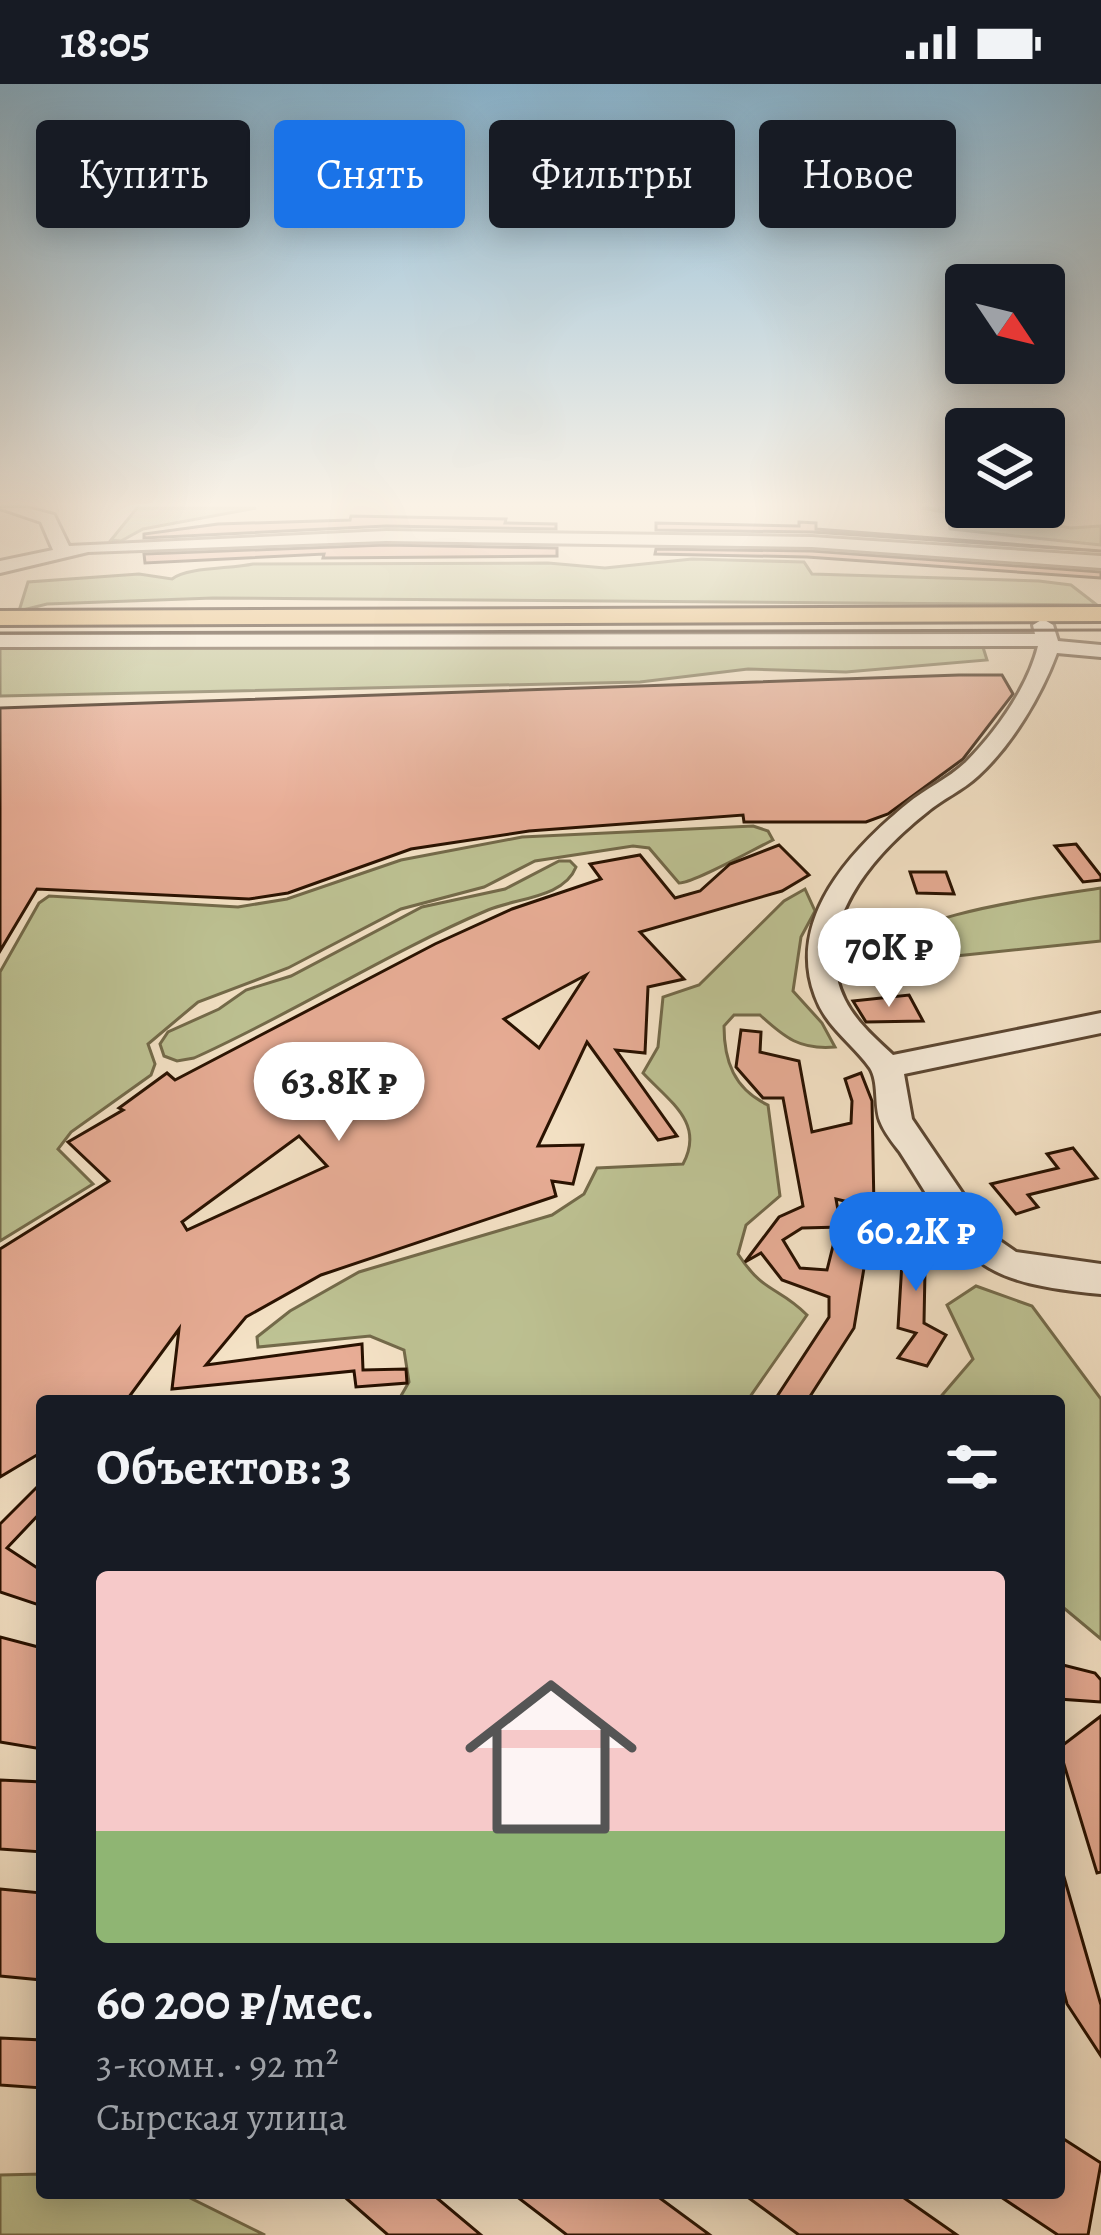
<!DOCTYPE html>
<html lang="ru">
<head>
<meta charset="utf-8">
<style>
  body { margin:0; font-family:Alegreya,serif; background:#20242c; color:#f1f3f6; height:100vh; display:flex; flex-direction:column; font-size:45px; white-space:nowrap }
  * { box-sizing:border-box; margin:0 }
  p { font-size:39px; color:#9ea1a6 }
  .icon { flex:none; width:66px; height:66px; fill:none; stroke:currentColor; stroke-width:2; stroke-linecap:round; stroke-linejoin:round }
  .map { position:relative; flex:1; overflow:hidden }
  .panel { position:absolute; left:36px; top:1311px; width:1029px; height:804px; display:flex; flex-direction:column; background:#171b24; border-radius:12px; box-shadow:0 6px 30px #0003 }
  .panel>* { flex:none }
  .top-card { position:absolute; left:36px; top:36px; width:1029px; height:108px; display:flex; gap:24px }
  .needle { width:78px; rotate:125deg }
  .fabs { position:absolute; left:945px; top:180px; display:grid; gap:24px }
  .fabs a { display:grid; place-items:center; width:120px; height:120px; border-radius:12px; background:#171b24; box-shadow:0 6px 30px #0003; font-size:60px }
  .price { position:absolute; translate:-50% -102px; padding:0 27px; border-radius:42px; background:#fff; color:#222; font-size:39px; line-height:78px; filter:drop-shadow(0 3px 6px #0008) }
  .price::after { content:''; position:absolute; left:50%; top:72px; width:36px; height:27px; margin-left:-18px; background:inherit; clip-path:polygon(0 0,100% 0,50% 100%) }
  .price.current { background:#1a73e8; color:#fff }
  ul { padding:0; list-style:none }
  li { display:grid; align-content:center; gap:24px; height:636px; padding:0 60px }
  li span { display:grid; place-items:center; height:372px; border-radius:12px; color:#555 }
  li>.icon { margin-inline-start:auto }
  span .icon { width:216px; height:216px; fill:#fffc; stroke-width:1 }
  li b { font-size:51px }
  h2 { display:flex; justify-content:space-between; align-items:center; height:144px; padding:0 60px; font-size:51px }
  .chip { padding:0 42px; border-radius:12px; background:#171b24; box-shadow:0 6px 30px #0003; font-size:42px; line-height:108px }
  .chip.current { background:#1a73e8; color:#fff }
  .status { display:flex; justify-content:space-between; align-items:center; height:84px; padding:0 60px; background:#171b24; direction:ltr }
  .status svg { height:33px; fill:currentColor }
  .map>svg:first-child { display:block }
  .green { fill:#bec394; stroke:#736a4a; stroke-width:3 }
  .building { fill:#e8ad96; stroke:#281100; stroke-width:3; fill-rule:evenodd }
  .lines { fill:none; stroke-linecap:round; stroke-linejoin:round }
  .minor-casing { stroke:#5b4632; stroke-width:6 }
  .major-casing { stroke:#281100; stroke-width:6 }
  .minor { fill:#f8eddb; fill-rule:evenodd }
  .major { fill:#eac284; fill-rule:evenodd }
  .tram { stroke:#281100; stroke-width:3 }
</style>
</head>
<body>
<div class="status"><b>18:05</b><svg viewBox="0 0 49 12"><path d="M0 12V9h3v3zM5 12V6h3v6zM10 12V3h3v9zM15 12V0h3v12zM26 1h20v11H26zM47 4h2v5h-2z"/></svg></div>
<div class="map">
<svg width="1101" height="2151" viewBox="0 0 1101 2151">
  <rect width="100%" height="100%" fill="#f5e3c7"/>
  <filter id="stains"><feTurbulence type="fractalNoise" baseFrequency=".00167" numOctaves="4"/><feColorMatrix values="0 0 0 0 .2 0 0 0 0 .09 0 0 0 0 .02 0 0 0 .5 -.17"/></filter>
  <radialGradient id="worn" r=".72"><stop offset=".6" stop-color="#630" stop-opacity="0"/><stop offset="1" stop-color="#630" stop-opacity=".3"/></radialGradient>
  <!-- green -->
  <g class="green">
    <path d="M 137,424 L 256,424 L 143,445 L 121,457 L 111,456 Z"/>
    <path d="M 922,424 L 997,424 L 987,435 L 1006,428 L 1023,431 L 1024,436 L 1071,444 L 1101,442 L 1101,461 L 950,445 L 948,431 L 961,431 Z"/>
    <path d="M 692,475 L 804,478 L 812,490 L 1039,497 L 1071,501 L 1097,521 L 213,514 L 47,520 L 19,527 L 28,498 L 139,490 L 172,495 C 187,483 230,485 253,480 L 548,479 L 605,484 Z"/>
    <path d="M 982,560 L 987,576 L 846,588 L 748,585 L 640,598 L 0,612 L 0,561 Z"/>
    <path d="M 753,742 L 768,747 L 773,756 C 754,765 694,799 679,799 L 649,764 L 633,762 L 535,777 L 484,803 L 401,825 L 288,884 L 198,918 L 148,960 L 155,980 L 151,991 L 71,1048 L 58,1065 L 93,1100 L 0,1157 L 0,888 L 39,819 L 49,812 L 238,823 L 287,815 L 401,776 L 522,753 Z"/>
    <path d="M 559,777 L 570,777 L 576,783 C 564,814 516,814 488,826 C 387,869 294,929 194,974 L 177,977 L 164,972 L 160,960 L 168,948 L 219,925 L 246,906 L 291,892 L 422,823 L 505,805 Z"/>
    <path d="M 1101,804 L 1101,857 L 869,881 C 884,831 1052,812 1101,804 Z"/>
    <path d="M 805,805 L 815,827 L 801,853 L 793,907 L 822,939 L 835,963 C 800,966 785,954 760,931 L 734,931 L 724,942 C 724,977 734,1005 768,1021 L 780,1112 L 746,1141 L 738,1170 C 764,1210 778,1202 807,1231 L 747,1317 L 398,1317 L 409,1298 L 404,1266 L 370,1252 L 258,1263 L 257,1253 L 290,1227 L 359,1188 L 552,1131 L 584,1110 L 597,1084 L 683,1080 C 705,1039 670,1018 643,989 L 658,963 L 663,913 L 699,901 L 784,817 Z"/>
    <path d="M 976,1202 L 1032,1222 L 1101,1315 L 1101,1555 L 1059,1520 L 1059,1317 L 937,1317 L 973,1275 L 947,1221 Z"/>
    <path d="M 42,2090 L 42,2109 L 180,2109 L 265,2151 L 0,2151 L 0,2091 Z"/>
  </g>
  <!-- building -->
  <g class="building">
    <path d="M 351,432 L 506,435 L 505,439 L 556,440 L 556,445 L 386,442 L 144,454 L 144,450 L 218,440 L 350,436 Z"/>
    <path d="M 799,438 L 816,439 L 816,445 L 1101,467 L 812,448 L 656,446 L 656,439 L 799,442 Z"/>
    <path d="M 386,461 L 557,464 L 557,472 L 323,474 L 324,470 L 145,479 L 144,470 Z"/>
    <path d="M 656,465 L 812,467 L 1101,488 L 1101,494 L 807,473 L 655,470 Z"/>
    <path d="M 959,591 L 1002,591 L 1013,610 L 963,675 L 888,730 L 866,738 L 744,738 L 743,731 L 529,747 L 411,765 L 288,809 L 249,815 L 37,805 L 0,867 L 0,624 Z"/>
    <path d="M 1076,760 L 1101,792 L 1101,796 L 1083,798 L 1055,762 Z"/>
    <path d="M 779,761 L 809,791 L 782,807 L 640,848 L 684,895 L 648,903 L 645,969 L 616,966 L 677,1052 L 658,1056 L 587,958 L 538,1062 L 583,1061 L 573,1100 L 552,1097 L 556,1112 L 321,1191 L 246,1233 L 206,1281 L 362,1260 L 363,1286 L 406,1285 L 407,1299 L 356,1303 L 354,1287 L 172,1305 L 179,1245 L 126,1317 L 42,1317 L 42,1368 L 0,1393 L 0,1165 L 109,1097 L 68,1058 L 123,1026 L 119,1024 L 167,989 L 175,996 L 435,860 L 512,825 L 601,795 L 590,780 L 640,771 L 675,814 L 700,807 L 730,780 ZM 586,891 L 539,964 L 504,935 ZM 299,1052 L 327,1082 L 187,1146 L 182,1138 Z"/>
    <path d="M 910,788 L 946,788 L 954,810 L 917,809 Z"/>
    <path d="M 909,911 L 923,937 L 866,938 L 853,917 Z"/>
    <path d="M 741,946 L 761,948 L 760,968 L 799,977 L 812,1048 L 851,1039 L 852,1017 L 845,995 L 861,989 L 872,1017 L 874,1124 L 836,1115 L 841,1143 L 802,1144 L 783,1156 L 800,1184 L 827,1186 L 835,1154 L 868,1160 L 854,1244 L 807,1317 L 774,1317 L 829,1233 L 829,1213 L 782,1196 L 761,1169 L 745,1178 L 779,1133 L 803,1122 L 783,1014 L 763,1014 L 736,983 Z"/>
    <path d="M 1073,1064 L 1097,1094 L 1028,1111 L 1038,1123 L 1016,1130 L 991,1100 L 1058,1084 L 1047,1070 Z"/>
    <path d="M 905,1129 L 926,1132 L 924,1239 L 946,1251 L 927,1282 L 898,1274 L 916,1249 L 898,1244 Z"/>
    <path d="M 42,1398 L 42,1427 L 7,1464 L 42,1487 L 42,1522 L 0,1508 L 0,1440 Z"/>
    <path d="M 0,1553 L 42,1564 L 42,1665 L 0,1658 Z"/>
    <path d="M 1059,1580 L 1095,1589 L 1101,1596 L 1101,1618 L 1059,1615 Z"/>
    <path d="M 1101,1632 L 1101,1788 L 1097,1789 L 1059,1664 Z"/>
    <path d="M 0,1696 L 42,1698 L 42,1768 L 0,1765 Z"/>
    <path d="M 1064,1793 L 1101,1921 L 1101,1972 L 1067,1920 L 1059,1890 L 1059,1794 Z"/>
    <path d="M 0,1805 L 42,1809 L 42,1896 L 0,1892 Z"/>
    <path d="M 0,1954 L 42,1956 L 42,2004 L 0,2001 Z"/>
    <path d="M 1059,2052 L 1101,2079 L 1088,2151 L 1058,2151 L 995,2109 L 1059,2109 Z"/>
    <path d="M 340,2109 L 431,2109 L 481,2151 L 388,2151 Z"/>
    <path d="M 512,2109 L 653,2109 L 710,2151 L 567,2151 Z"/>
    <path d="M 742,2109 L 897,2109 L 957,2151 L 799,2151 Z"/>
  </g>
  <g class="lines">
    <defs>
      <g id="minor">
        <path d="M 0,424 L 27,424 L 54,431 L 69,462 L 386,447 L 812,453 L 1101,472 L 1101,484 L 812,463 L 386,457 L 88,468 L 0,489 L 0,477 L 53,466 L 41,438 Z"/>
        <path d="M 1043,535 L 1053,541 L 1058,557 L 1101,561 L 1101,573 L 1057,569 C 1041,612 1012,661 978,692 C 962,707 942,715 926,729 C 872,772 809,843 845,916 C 856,938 876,955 893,971 L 1101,929 L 1101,949 L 904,990 L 912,1035 L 990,1150 L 1016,1168 L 1101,1180 L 1101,1210 C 966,1197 969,1175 900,1068 C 893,1059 884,1048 880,1037 C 874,1021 879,998 870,984 C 852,959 826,943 815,912 C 786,835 851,766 907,720 C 925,705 948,695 966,678 C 996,648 1028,603 1038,562 L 0,563 L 0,551 L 1035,550 L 1033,541 Z"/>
      </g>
      <path id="major" d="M 1101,523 L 1101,537 L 0,541 L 0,527 Z"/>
    </defs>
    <!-- minor casing -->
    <use href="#minor" class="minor-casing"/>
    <!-- major casing -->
    <use href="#major" class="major-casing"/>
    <!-- minor -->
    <use href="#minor" class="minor"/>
    <!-- major -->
    <use href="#major" class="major"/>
    <!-- tram -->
    <path class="tram" d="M 0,549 L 1101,546"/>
  </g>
  <!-- sky -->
  <linearGradient id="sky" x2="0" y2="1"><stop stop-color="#89b8d5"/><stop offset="0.58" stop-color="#faf2e6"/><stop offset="1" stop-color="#faf2e6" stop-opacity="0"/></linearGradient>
  <rect width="1101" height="725" fill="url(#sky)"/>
  <rect width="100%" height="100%" filter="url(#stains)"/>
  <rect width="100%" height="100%" fill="url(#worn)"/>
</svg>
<div class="fabs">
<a><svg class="needle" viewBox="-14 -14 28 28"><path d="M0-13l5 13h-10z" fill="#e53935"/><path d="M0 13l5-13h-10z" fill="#9ea1a6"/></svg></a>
<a><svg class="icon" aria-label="layers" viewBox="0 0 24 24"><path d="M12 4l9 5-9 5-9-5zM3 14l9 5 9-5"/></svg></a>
</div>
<b class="price" style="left:889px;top:926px">70K ₽</b>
<b class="price" style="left:339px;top:1060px">63.8K ₽</b>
<b class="price current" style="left:916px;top:1210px">60.2K ₽</b>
<div class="top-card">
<a class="chip">Купить</a>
<a class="chip current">Снять</a>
<a class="chip">Фильтры</a>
<a class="chip">Новое</a>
</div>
<section class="panel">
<h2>Объектов: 3<svg class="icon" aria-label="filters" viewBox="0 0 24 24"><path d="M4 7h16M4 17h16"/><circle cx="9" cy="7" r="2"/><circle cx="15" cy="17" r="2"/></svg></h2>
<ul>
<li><span style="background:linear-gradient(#f6c9c9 70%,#8fb573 0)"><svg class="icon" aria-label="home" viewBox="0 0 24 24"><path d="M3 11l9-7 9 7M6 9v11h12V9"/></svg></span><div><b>60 200 ₽/мес.</b><p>3-комн. · 92 m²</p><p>Сырская улица</p></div></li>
</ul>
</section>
</div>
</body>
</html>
